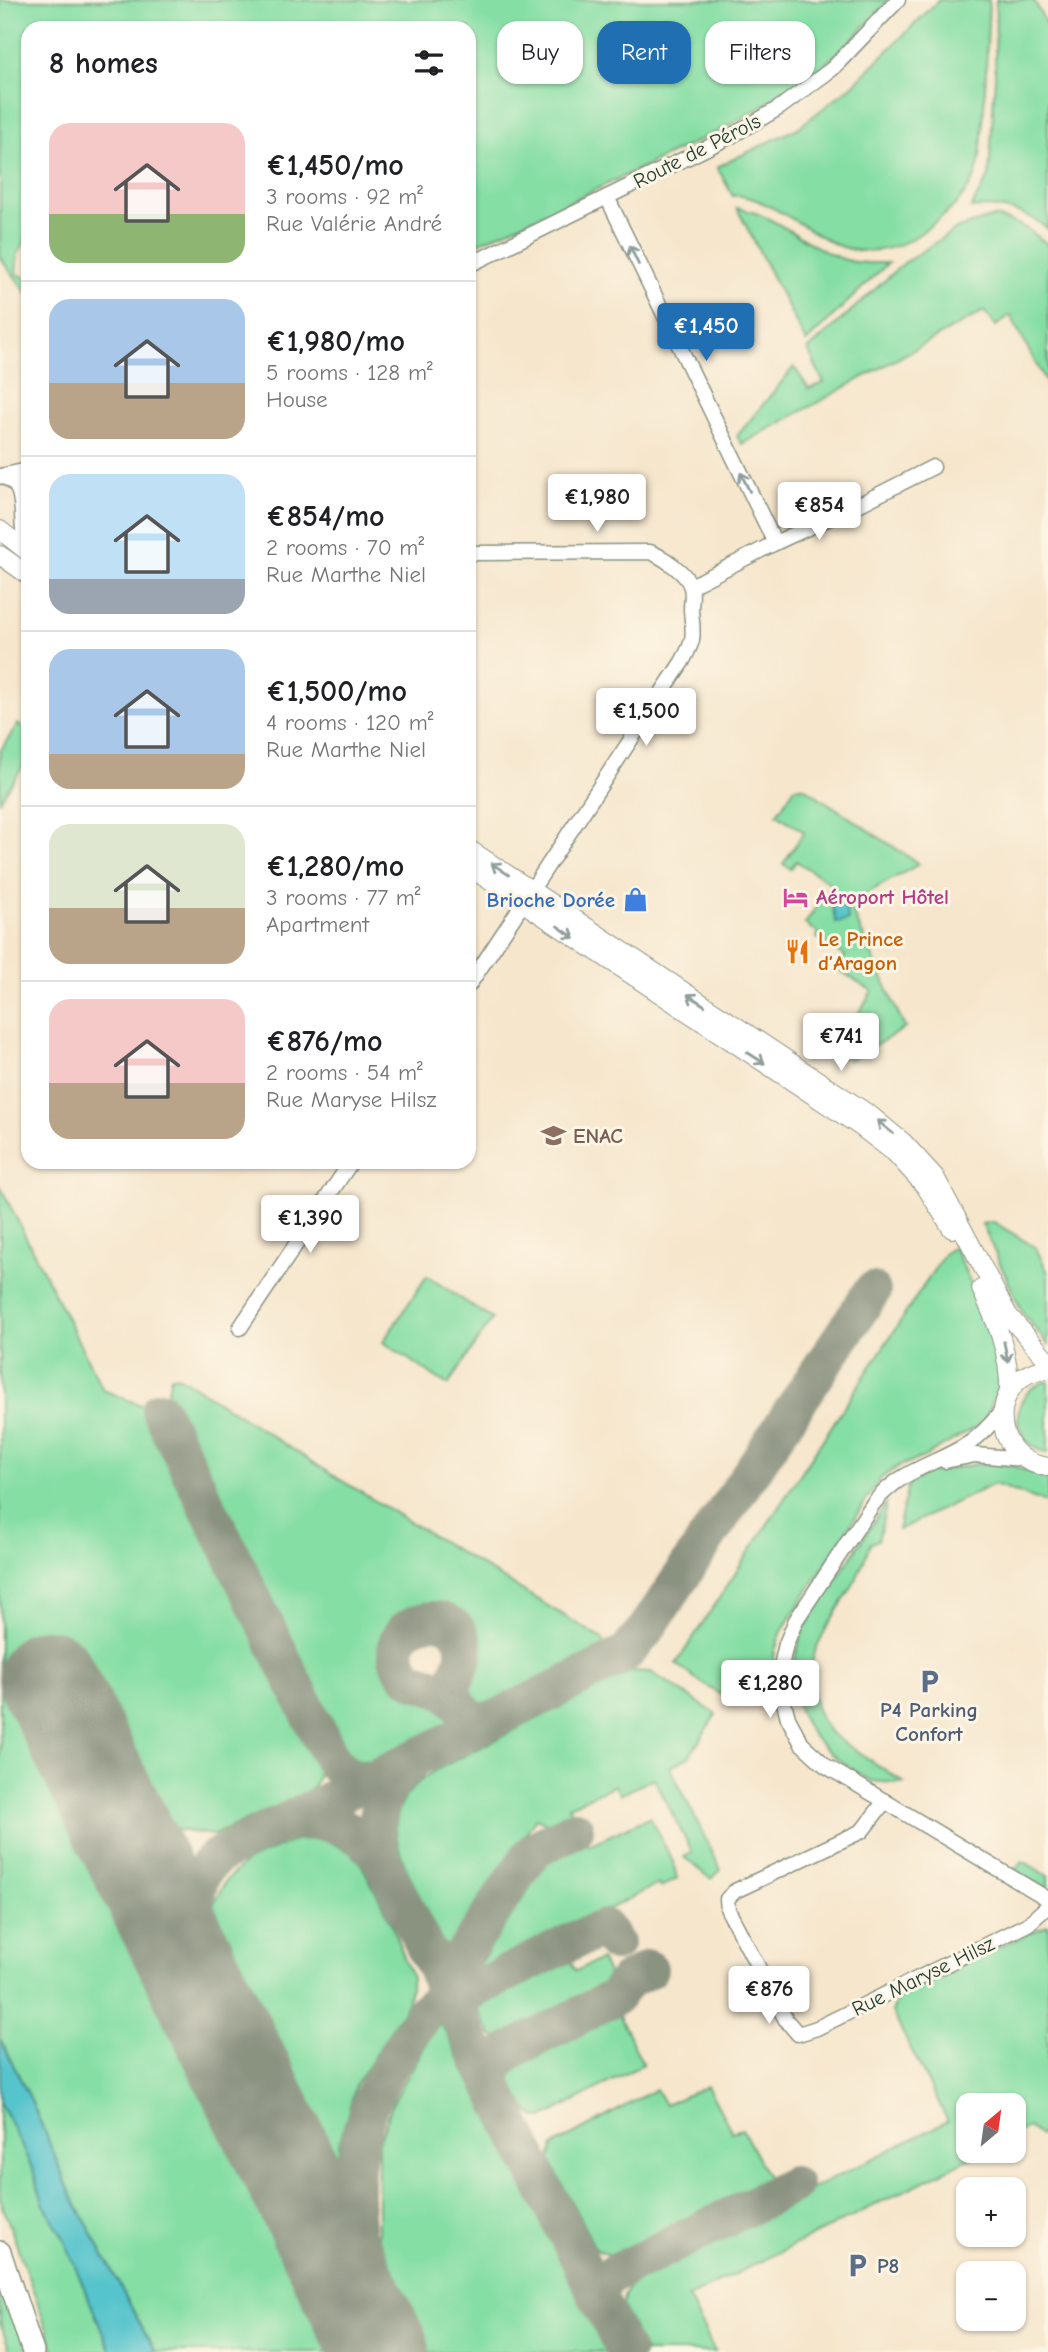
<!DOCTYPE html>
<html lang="en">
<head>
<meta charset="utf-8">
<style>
  body { margin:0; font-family:"Comic Neue",sans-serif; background:#f2f2f2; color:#202124; height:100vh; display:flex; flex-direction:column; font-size:26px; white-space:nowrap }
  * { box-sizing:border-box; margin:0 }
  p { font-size:23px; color:#757577 }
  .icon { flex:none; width:38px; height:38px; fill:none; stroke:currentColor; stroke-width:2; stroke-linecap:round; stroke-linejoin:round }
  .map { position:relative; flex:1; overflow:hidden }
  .sheet { position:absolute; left:21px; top:21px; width:455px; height:1148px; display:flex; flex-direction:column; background:#fff; border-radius:21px; box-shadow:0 2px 5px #0004 }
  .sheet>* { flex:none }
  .guide { position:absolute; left:497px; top:21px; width:444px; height:63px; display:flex; gap:14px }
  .needle { width:46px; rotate:29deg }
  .fabs { position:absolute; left:956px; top:2093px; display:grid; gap:14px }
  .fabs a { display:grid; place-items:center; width:70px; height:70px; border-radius:14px; background:#fff; box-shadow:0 2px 5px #0004; font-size:35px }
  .price { position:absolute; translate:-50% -60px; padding:0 16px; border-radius:7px; background:#fff; color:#222; font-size:23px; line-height:46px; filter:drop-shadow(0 2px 4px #0008) }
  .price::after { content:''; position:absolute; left:50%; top:42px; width:21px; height:16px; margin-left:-10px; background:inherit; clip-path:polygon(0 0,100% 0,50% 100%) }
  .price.active { background:#1f6fb2; color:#fff }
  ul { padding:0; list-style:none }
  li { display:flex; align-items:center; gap:21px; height:175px; padding:0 28px }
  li+li { border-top:2px solid #e0e0e0 }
  li span { display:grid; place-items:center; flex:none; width:196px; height:140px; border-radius:21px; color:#555 }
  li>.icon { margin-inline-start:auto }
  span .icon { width:84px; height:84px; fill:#fffc; stroke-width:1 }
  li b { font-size:30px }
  h2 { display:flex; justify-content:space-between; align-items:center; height:84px; padding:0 28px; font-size:30px }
  .chip { padding:0 24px; border-radius:21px; background:#fff; box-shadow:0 2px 5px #0004; font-size:24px; line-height:63px }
  .chip.active { background:#1f6fb2; color:#fff }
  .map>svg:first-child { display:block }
  .green { fill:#85dea4; stroke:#528e6c; stroke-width:2 }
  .water { fill:#57c4cc; stroke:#3b8080; stroke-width:2 }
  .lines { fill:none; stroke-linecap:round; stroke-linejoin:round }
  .taxiway { stroke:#8a9280; stroke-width:38 }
  .runway { stroke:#8a9280; stroke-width:98 }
  .minor-casing { stroke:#8a9280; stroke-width:17 }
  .major-casing { stroke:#8a9280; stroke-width:20 }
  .highway-casing { stroke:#8a9280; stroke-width:24 }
  .minor { stroke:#fff; stroke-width:14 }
  .major { stroke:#fff; stroke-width:18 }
  .highway { stroke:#fff; stroke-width:21 }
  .oneway { stroke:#8f9e9a }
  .labels { text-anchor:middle; stroke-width:6; stroke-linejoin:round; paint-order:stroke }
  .street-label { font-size:21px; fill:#1f3d34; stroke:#fcf5e5 }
  .hotel-label { font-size:21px; font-weight:bold; fill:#b23c85; stroke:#fcf5e5; text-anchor:start }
  .shop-label { font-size:21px; font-weight:bold; fill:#366cbe; stroke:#fcf5e5; text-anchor:end }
  .food-label { font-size:21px; font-weight:bold; fill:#c56008; stroke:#fcf5e5; text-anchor:start }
  .education-label { font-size:21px; font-weight:bold; fill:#785e54; stroke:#fcf5e5; text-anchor:start }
  .service-label { font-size:21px; font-weight:bold; fill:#4e5e75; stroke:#fcf5e5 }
</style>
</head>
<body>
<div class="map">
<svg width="1048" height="2352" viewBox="0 0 1048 2352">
  <rect width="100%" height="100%" fill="#fcf5e5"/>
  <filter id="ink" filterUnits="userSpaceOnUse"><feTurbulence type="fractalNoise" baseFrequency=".0143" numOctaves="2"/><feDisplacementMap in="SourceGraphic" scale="14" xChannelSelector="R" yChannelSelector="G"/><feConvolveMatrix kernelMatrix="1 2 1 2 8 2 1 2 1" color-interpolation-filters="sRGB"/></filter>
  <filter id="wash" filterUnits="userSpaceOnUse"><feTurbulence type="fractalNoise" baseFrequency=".00686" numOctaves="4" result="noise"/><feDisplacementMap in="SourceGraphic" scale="28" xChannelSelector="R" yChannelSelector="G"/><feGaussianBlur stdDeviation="1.57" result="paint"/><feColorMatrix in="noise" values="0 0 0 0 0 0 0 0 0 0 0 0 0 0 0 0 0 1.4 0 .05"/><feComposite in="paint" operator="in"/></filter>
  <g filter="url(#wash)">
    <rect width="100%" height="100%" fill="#f6e6cc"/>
    <!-- green -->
    <g class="green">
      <path d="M 0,0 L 889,0 L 849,43 L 810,77 L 727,127 L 544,214 L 469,247 L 469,28 L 28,28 L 28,236 L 18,254 L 16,273 L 28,279 L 28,294 L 0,258 Z"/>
      <path d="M 939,0 L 989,0 C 987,41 986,81 983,122 C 981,143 982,165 971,184 C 959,206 938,220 918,235 C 895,251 863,256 837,245 C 812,234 757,191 733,196 L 717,167 L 798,128 L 853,85 Z"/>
      <path d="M 996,0 L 1034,0 L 1048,28 L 1048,229 C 1027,211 999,205 971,208 L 989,176 L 995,77 Z"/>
      <path d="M 737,208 C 776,214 811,251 850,261 C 862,264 876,263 888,263 L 806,342 Z"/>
      <path d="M 994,217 C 1016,221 1031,230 1048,245 L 1048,386 L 1010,315 L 996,326 L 984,311 L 742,444 L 737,436 L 794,367 L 809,389 L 824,383 L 808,350 L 904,263 L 958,228 Z"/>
      <path d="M 18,724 L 28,730 L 28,759 L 0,800 L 0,751 Z"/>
      <path d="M 795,787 L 804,787 L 919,864 L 855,900 L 852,911 L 905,1028 L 850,1060 L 835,1052 L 872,991 L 837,969 L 845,956 L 816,937 L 818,933 L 805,924 L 831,884 L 796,861 L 791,869 L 783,864 L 804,832 L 777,814 Z"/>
      <path d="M 0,1186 L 103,1390 L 146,1407 L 320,1761 C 320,1775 318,1782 307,1793 L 213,1835 L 178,1830 L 165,1823 L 151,1812 L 77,1663 L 17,1692 L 343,2352 L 155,2352 L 70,2192 L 30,2098 L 0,2039 Z"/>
      <path d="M 994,1222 L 1036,1248 L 1048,1273 L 1048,1345 L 1022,1312 L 982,1224 Z"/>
      <path d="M 954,1247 L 993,1331 L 1002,1370 L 998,1389 L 984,1422 L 924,1457 L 899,1466 L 880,1479 L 783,1629 C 780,1635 777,1643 775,1650 C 773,1659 775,1669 772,1677 C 754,1729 701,1682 676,1664 L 945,1253 Z"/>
      <path d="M 427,1276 L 492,1319 L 448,1385 L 383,1342 Z"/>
      <path d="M 171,1376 L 180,1377 L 331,1474 L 602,1639 L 606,1647 L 478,1710 L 465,1682 C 473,1665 479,1642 465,1626 C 422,1577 362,1640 397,1681 C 407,1692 421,1698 435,1698 L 449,1722 L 372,1762 L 356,1759 L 338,1747 L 167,1395 Z"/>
      <path d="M 1048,1381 L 1048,1453 C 1008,1444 1008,1390 1048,1381 Z"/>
      <path d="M 983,1463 L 1011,1465 L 1048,1479 L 1048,1503 L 994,1484 L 898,1530 L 908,1485 L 927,1473 Z"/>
      <path d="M 887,1502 L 878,1540 L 870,1544 C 865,1559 860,1572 853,1585 C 832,1622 800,1654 814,1700 C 818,1713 822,1724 831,1734 L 905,1783 C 895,1782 883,1783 873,1781 C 865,1779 857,1772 850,1767 C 796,1735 782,1687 803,1630 Z"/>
      <path d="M 632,1671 L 651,1672 L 716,1714 L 689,1757 L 670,1767 L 721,1870 L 711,1879 L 684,1857 L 692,1852 L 654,1778 L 620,1795 L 615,1785 L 569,1806 L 576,1821 L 556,1832 L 545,1822 L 536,1818 L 446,1952 C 437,1933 427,1913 418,1893 C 394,1844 378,1807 434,1771 Z"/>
      <path d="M 650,1817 L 673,1862 L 677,1879 L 660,1888 L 658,1884 L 476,1977 L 476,1969 L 556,1848 L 583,1835 L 589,1845 Z"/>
      <path d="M 323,1838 L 351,1853 L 359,1860 L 387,1913 L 412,1978 L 407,2004 L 356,2085 L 339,2144 L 337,2188 L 208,1927 L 214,1903 L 226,1880 L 247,1861 L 295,1840 Z"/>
      <path d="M 1023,1861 L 1048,1876 L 1048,1890 L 1014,1870 Z"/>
      <path d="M 1048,1925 L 1048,2123 L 1040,2136 L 1028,2127 L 1013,2136 L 1013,2105 L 968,2105 L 968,2151 L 985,2151 L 688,2297 L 715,2352 L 645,2352 L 623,2306 L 624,2297 L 632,2279 L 948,2121 L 892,2012 L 900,1992 Z"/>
      <path d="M 567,1956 L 576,1971 L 601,1959 L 612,1982 L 499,2038 L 492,2036 L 475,2004 Z"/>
      <path d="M 616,2010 L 643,2064 L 543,2118 C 525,2117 518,2095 510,2080 L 515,2065 Z"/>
      <path d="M 441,2023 L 606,2352 L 418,2352 L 384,2284 L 378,2238 L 378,2145 L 393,2102 L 435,2028 Z"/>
      <path d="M 707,2086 L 732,2132 L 742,2129 L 769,2179 L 620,2255 L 611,2256 L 596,2250 L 550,2160 L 553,2146 L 656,2089 L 665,2105 Z"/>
      <path d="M 0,2101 L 33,2170 L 44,2204 L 63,2237 L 111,2352 L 55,2352 L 0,2198 Z"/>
      <path d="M 0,2270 L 29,2352 L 10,2352 L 0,2322 Z"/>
    </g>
    <!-- water -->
    <g class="water">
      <path d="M 843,898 L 848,920 L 836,923 L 831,901 Z"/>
      <path d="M 0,2039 L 30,2098 L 70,2192 L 155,2352 L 111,2352 L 63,2237 L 44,2205 L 33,2170 L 0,2101 Z"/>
    </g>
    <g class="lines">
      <!-- taxiway -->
      <g class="taxiway">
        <path d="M 160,1410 L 332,1760 C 344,1778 358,1784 378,1777"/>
        <path d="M 450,1695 C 452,1680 463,1668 464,1654 C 467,1597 372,1619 402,1669 C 413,1687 434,1682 449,1694 C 467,1708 463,1727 496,1719"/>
        <path d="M 289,1822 C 331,1819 355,1825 381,1859 L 625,2352"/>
        <path d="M 381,1859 C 372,1822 379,1788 410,1764"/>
        <path d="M 428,1954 C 439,1964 450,1966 462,1957 L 530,1855 L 536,1849 L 575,1829"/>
        <path d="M 213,2013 C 200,1976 182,1900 208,1865 C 219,1852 239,1845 254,1837 L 609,1663 L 627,1652 L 643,1634 L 872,1291"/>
        <path d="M 460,2018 L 461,2002 L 469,1992 L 575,1940 L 605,1928 L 615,1943"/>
        <path d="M 492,2082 L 493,2067 L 508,2052 L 615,1997 L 627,1981 L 649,1969"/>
        <path d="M 599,2300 C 599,2288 602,2283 611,2275 L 793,2185"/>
        <path d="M 382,2352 C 358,2283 344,2190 365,2119 C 377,2079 404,2045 425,2011 C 436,2001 445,1998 456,2010"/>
      </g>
      <!-- runway -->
      <path class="runway" d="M 47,1678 L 381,2352"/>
    </g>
  </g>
  <g filter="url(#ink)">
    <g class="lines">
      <defs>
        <g id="minor">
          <path d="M 607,197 L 775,543"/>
          <path d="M 469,265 L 733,135 L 779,108 L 832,69 L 898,0"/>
          <path d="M 0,476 C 33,484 15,523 28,547"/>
          <path d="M 0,476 L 28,470"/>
          <path d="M 469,553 L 650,552 C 663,557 687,573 691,587 C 693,595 691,602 691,609 C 693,637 696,637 682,662 L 469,985"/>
          <path d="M 691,586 L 775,543 L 862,503 L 933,467"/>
          <path d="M 240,1328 L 351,1162"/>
          <path d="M 1002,1411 C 993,1422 983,1433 971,1442 C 934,1466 902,1468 873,1504 L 796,1620 L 786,1644 L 781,1666 L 781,1691 L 788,1718 L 802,1744 L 826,1766 L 1048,1899"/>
          <path d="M 945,1461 L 975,1455 L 1023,1459"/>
          <path d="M 885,1801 L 862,1831 L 735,1891 L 727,1899 L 728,1910 L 786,2020 L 798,2034 L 817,2028 L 1028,1924 L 1048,1906"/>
        </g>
        <g id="major">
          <path d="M 0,530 L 28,552"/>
          <path d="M 0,555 L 28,575"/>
          <path d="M 469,849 L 870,1115 L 904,1143 L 935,1177 L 1008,1315 L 1048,1361"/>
          <path d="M 469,867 L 861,1127 L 895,1153 L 925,1186 L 952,1229"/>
          <path d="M 981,1289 C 997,1323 1010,1354 1009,1392"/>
          <path d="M 1048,1369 C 988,1373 987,1460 1048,1467"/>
        </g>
        <path id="highway" d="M 0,2252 L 33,2352"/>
      </defs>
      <!-- minor casing -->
      <use href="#minor" class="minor-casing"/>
      <!-- major casing -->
      <use href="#major" class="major-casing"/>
      <!-- highway casing -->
      <use href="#highway" class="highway-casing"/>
      <!-- minor -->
      <use href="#minor" class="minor"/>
      <!-- major -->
      <use href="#major" class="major"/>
      <!-- highway -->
      <use href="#highway" class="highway"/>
    </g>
    <!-- one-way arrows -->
    <defs><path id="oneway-shaft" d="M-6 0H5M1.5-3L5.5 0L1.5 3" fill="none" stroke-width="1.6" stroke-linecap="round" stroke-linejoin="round" transform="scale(1.75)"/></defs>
    <g class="oneway">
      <use href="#oneway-shaft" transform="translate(634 255) rotate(-115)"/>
      <use href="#oneway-shaft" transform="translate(745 482) rotate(-116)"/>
      <use href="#oneway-shaft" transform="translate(500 869) rotate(-146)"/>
      <use href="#oneway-shaft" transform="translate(566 932) rotate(35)"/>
      <use href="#oneway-shaft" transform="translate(696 1000) rotate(-147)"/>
      <use href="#oneway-shaft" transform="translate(756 1058) rotate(33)"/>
      <use href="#oneway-shaft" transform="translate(885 1127) rotate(-141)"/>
      <use href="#oneway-shaft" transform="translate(1006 1352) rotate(78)"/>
    </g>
  </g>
  <!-- icons -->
  <defs>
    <symbol id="hotel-bare" viewBox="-9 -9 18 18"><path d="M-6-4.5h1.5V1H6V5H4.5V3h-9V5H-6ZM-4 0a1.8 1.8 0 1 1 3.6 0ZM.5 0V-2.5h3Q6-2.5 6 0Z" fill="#d1479c" stroke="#fcf5e5" stroke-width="2.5" paint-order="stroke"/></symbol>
    <symbol id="shop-bare" viewBox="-9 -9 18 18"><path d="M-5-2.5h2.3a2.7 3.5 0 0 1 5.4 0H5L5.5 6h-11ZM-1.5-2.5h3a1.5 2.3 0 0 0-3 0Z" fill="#3f7fe0" stroke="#fcf5e5" stroke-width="2.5" paint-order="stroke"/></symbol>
    <symbol id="restaurant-bare" viewBox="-9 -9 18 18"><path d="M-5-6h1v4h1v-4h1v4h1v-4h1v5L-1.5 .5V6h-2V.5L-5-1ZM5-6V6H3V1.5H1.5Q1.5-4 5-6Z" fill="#e8710a" stroke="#fcf5e5" stroke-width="2.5" paint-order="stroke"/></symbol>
    <symbol id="university-bare" viewBox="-9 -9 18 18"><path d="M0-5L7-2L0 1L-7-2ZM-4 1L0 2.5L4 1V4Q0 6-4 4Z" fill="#8d6e63" stroke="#fcf5e5" stroke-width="2.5" paint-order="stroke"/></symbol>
    <symbol id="parking-bare" viewBox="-9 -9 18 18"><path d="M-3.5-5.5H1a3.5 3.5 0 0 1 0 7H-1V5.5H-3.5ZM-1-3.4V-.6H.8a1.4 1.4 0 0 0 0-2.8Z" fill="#5c6f8a" stroke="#fcf5e5" stroke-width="2.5" paint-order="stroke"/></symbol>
  </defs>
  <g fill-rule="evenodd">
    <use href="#hotel-bare" x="778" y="880" width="35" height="35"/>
    <use href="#shop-bare" x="618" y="882" width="35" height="35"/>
    <use href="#restaurant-bare" x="780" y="934" width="35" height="35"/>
    <use href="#university-bare" x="536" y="1118" width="35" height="35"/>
    <use href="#parking-bare" x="912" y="1664" width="35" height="35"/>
    <use href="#parking-bare" x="840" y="2248" width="35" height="35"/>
  </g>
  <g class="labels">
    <!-- street labels -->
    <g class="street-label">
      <text transform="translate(697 151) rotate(-27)" y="7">Route de Pérols</text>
      <text transform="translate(923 1976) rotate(-26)" y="7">Rue Maryse Hilsz</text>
    </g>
    <!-- hotel labels -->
    <g class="hotel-label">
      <text x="816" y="904">Aéroport Hôtel</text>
    </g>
    <!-- shop labels -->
    <g class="shop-label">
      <text x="615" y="907">Brioche Dorée</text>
    </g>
    <!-- food labels -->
    <g class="food-label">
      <text x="818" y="946">Le Prince<tspan x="818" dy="24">d’Aragon</tspan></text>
    </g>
    <!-- education labels -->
    <g class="education-label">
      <text x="573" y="1143">ENAC</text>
    </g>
    <!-- service labels -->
    <g class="service-label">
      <text x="929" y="1717">P4 Parking<tspan x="929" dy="24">Confort</tspan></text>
      <text x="877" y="2273" text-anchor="start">P8</text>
    </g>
  </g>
</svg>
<div class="fabs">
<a><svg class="needle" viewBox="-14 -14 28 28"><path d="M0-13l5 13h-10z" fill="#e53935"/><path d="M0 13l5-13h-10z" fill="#757577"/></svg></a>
<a>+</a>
<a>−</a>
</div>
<b class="price active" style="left:706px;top:363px">€1,450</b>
<b class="price" style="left:597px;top:534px">€1,980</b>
<b class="price" style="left:819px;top:542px">€854</b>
<b class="price" style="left:646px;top:748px">€1,500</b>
<b class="price" style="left:841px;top:1073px">€741</b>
<b class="price" style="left:310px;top:1255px">€1,390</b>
<b class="price" style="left:770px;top:1720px">€1,280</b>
<b class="price" style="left:769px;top:2026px">€876</b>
<div class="guide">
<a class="chip">Buy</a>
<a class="chip active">Rent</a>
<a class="chip">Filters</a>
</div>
<section class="sheet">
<h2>8 homes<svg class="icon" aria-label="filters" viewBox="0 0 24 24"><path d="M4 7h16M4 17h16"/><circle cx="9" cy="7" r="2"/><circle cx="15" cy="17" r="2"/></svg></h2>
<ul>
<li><span style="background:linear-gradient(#f6c9c9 65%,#8fb573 0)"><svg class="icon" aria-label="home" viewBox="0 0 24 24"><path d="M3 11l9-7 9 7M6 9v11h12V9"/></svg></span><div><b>€1,450/mo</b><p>3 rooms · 92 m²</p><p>Rue Valérie André</p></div></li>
<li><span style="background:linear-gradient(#a9c7e8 60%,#b9a48a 0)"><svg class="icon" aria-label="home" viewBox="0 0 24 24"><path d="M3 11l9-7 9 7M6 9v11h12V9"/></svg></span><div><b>€1,980/mo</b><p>5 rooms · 128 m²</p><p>House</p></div></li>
<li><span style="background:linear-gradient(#bfe0f5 75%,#9aa5b1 0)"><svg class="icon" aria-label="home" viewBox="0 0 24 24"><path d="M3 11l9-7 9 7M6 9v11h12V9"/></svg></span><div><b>€854/mo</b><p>2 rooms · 70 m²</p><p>Rue Marthe Niel</p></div></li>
<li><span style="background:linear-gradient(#a9c7e8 75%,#b9a48a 0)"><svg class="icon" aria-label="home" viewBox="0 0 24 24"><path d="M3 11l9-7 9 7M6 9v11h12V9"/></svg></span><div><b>€1,500/mo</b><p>4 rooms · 120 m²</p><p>Rue Marthe Niel</p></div></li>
<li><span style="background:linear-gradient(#dfe7d0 60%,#b9a48a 0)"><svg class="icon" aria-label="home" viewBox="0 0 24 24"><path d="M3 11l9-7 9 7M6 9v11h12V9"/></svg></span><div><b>€1,280/mo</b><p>3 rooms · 77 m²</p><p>Apartment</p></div></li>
<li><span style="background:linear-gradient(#f6c9c9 60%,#b9a48a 0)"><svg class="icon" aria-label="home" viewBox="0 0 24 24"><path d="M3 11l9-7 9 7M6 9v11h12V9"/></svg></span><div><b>€876/mo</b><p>2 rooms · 54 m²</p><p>Rue Maryse Hilsz</p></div></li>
</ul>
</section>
</div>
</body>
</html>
